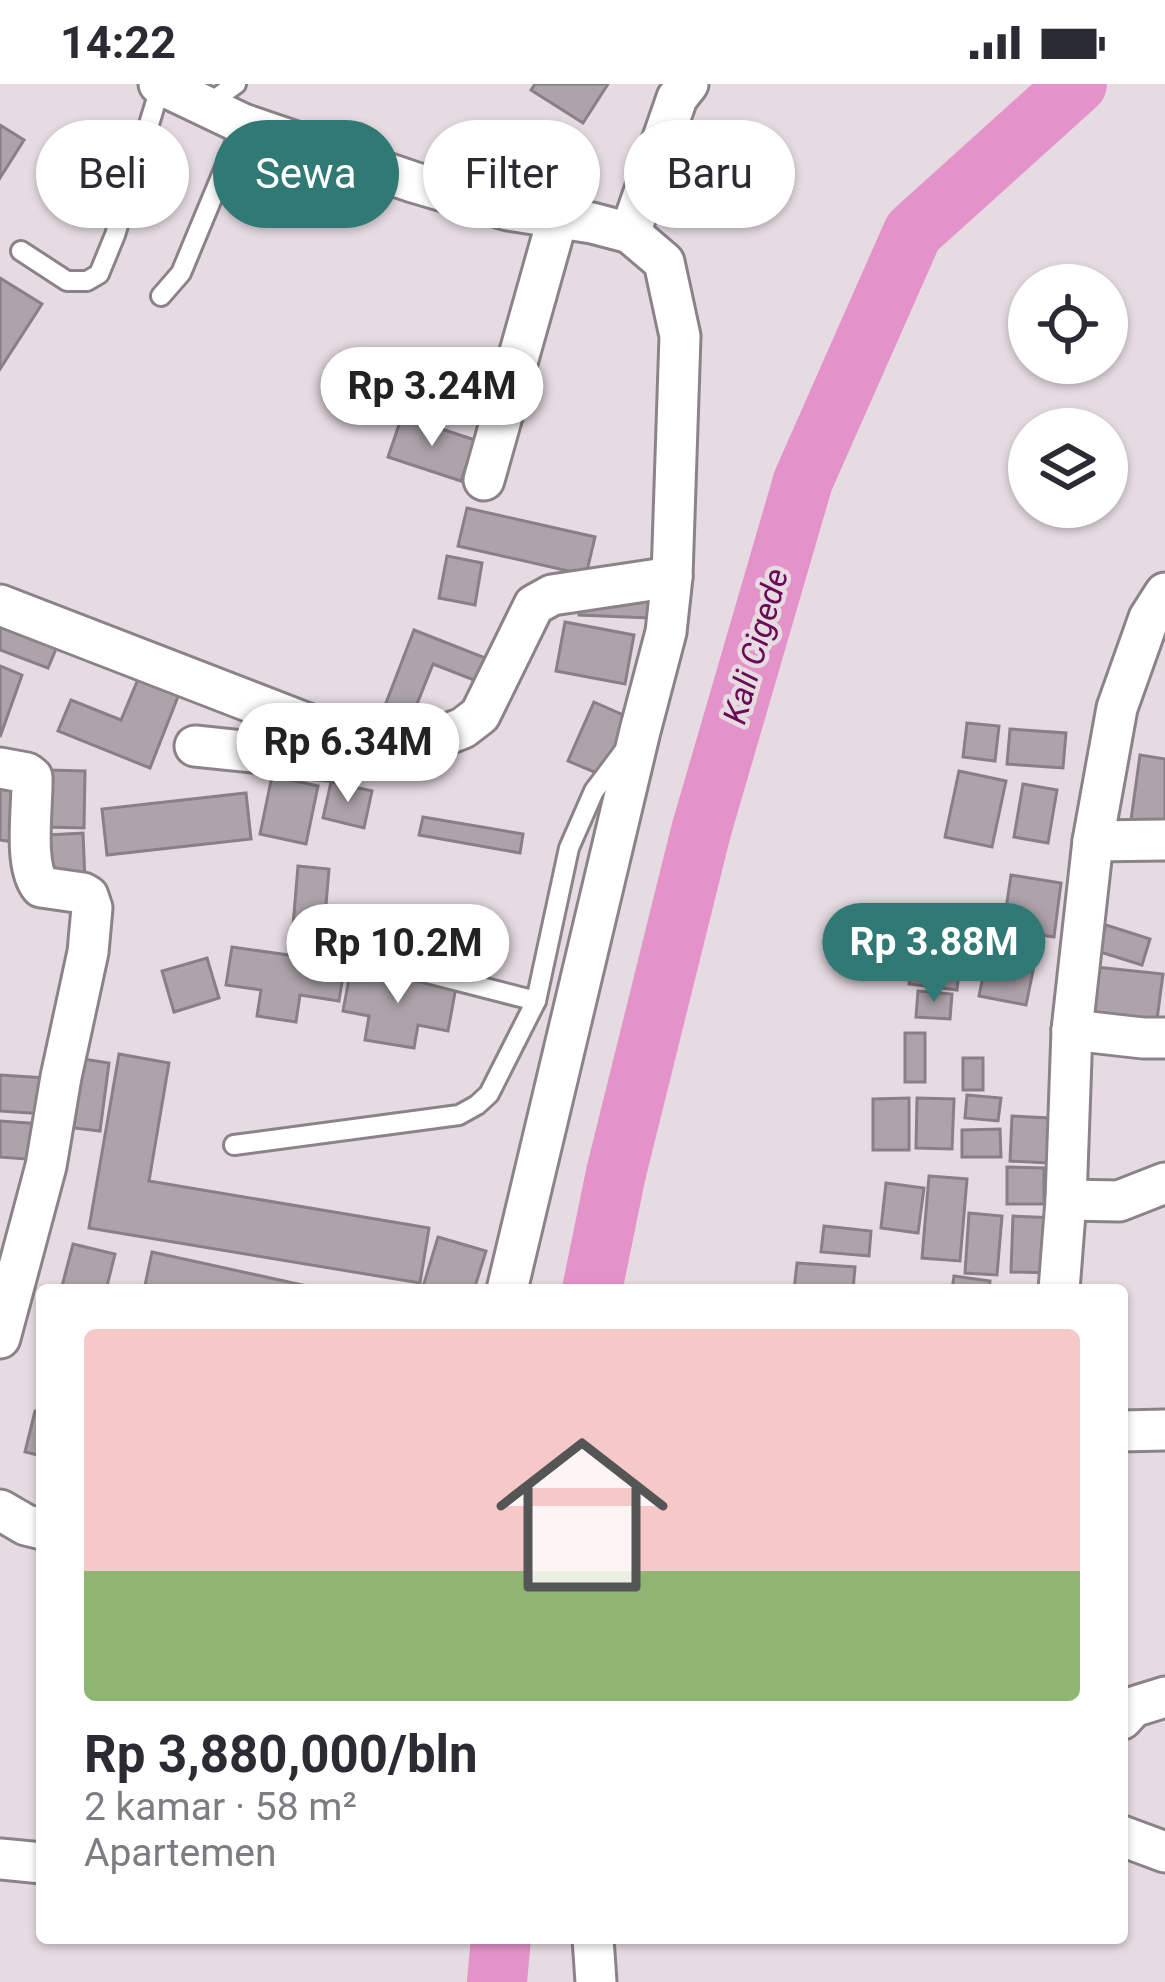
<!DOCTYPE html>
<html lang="id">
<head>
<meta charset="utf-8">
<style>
  body { margin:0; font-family:Roboto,sans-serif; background:#f2f2f3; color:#2b2b33; height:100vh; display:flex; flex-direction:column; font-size:45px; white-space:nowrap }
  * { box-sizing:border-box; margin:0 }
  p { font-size:39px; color:#7c7c81 }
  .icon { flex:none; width:66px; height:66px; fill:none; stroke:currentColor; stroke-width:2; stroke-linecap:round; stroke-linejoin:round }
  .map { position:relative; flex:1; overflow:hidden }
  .drawer { position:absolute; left:36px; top:1200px; width:1092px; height:660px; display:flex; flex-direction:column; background:#fff; border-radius:12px; box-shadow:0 3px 9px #0004 }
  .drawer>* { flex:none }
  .top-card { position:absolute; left:36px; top:36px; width:1095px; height:108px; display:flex; gap:24px }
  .fabs { position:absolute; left:1008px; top:180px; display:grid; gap:24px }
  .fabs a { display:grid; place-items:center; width:120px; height:120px; border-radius:50%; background:#fff; box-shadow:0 3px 9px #0004; font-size:60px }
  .price { position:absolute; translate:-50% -102px; padding:0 27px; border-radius:42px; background:#fff; color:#222; font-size:39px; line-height:78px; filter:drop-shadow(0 3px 6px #0008) }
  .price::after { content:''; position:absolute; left:50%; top:72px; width:36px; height:27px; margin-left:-18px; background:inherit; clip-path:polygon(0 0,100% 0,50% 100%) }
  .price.selected { background:#307974; color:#fff }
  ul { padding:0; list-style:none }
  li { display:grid; align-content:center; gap:24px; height:636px; padding:0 48px }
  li+li { border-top:3px solid #e1e1e2 }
  li span { display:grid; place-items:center; height:372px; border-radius:12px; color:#555 }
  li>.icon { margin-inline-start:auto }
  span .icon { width:216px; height:216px; fill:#fffc; stroke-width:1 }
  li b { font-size:51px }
  .pill { padding:0 42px; border-radius:54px; background:#fff; box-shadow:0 3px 9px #0004; font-size:42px; line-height:108px }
  .pill.selected { background:#307974; color:#fff }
  .status { display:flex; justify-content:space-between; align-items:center; height:84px; padding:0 60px; background:#fff; direction:ltr }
  .status svg { height:33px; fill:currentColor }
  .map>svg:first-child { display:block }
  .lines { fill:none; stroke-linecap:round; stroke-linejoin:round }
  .river { stroke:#e493ca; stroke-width:60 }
  .building { fill:#ada4aa; stroke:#898085; stroke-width:3 }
  .service-casing { stroke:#8c8389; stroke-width:24 }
  .minor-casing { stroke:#8c8389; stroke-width:45 }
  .service { stroke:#fff; stroke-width:18 }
  .minor { stroke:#fff; stroke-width:39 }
  .labels { text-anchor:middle; stroke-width:9; stroke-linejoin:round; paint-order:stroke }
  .water-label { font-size:33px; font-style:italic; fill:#6a0956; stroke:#e5dbe1 }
</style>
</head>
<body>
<div class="status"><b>14:22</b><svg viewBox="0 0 49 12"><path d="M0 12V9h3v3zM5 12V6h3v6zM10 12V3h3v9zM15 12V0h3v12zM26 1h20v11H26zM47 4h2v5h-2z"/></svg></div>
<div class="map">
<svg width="1165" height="1898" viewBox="0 0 1165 1898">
  <rect width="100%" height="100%" fill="#e5dbe1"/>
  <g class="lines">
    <!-- river -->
    <g class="river">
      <path d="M 592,1206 L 616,1089 L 701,747 L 803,397 L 913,148 L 1077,0"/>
      <path d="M 497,1898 L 501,1854"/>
    </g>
  </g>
  <!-- building -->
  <g class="building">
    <path d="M 535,0 L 608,0 L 583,39 L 531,6 Z"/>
    <path d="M 0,41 L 24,56 L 0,94 Z"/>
    <path d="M 0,194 L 42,220 L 0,285 Z"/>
    <path d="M 402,332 L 475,356 L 461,397 L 388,373 Z"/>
    <path d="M 467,424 L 595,453 L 586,491 L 458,462 Z"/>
    <path d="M 447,472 L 482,479 L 475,521 L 439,514 Z"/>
    <path d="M 580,516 L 650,518 L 649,534 L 579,531 Z"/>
    <path d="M 0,530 L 61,553 L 48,584 L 0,566 Z"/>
    <path d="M 565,538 L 634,551 L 625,600 L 556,587 Z"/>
    <path d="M 414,546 L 488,575 L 479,598 L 433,580 L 403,655 L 376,645 Z"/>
    <path d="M 0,582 L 22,591 L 0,653 Z"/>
    <path d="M 139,593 L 179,610 L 150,684 L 58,647 L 71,616 L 121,636 Z"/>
    <path d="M 594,618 L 630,634 L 604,692 L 568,677 Z"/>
    <path d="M 967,639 L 999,642 L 995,677 L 963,673 Z"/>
    <path d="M 1010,645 L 1066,649 L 1063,684 L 1007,680 Z"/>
    <path d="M 1140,671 L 1165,675 L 1165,748 L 1130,743 Z"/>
    <path d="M 47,686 L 85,687 L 84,744 L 46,743 Z"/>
    <path d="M 959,687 L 1006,697 L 992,763 L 945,753 Z"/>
    <path d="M 272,692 L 318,702 L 306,760 L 260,750 Z"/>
    <path d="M 331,698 L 372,707 L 364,744 L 323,734 Z"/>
    <path d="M 0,700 L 27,703 L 20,759 L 0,756 Z"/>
    <path d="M 1023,700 L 1057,706 L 1048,759 L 1014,753 Z"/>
    <path d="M 246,709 L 251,755 L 107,771 L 102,725 Z"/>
    <path d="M 423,733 L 523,750 L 520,769 L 419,751 Z"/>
    <path d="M 83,749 L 85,797 L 50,799 L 48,751 Z"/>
    <path d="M 298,782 L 329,785 L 322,868 L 291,865 Z"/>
    <path d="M 1011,791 L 1061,799 L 1054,853 L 1003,845 Z"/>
    <path d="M 1106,841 L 1150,855 L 1142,881 L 1097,867 Z"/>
    <path d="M 232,863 L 345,879 L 339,917 L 300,911 L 296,938 L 257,932 L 261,906 L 226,901 Z"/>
    <path d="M 914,865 L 961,871 L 957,906 L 909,900 Z"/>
    <path d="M 988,868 L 1035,877 L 1026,921 L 979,912 Z"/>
    <path d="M 207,874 L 219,914 L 174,928 L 162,887 Z"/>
    <path d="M 1096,883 L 1163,890 L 1156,943 L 1090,936 Z"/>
    <path d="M 351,884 L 456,903 L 448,947 L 418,941 L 414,964 L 365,956 L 369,932 L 343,927 Z"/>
    <path d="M 918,907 L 952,910 L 950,935 L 916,933 Z"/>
    <rect x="905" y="949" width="20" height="49"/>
    <path d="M 119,970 L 169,979 L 149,1097 L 429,1144 L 420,1199 L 89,1144 Z"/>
    <rect x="963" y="974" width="20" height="32"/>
    <path d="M 83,975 L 109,979 L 100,1047 L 74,1044 Z"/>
    <path d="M 0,991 L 46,994 L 44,1030 L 0,1027 Z"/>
    <path d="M 967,1011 L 1001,1014 L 998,1037 L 965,1034 Z"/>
    <path d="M 909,1014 L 909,1066 L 873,1066 L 873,1015 Z"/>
    <path d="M 917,1014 L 954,1015 L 952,1065 L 916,1064 Z"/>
    <path d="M 1012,1032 L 1049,1034 L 1048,1079 L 1010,1077 Z"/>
    <path d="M 0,1037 L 41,1040 L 39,1076 L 0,1073 Z"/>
    <path d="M 1000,1045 L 1001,1073 L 962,1073 L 962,1046 Z"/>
    <path d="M 1007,1083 L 1044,1084 L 1044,1120 L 1007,1120 Z"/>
    <path d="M 929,1092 L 967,1095 L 960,1177 L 922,1174 Z"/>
    <path d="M 886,1099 L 924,1104 L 918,1149 L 881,1144 Z"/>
    <path d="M 969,1129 L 1002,1132 L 997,1191 L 965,1189 Z"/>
    <path d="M 1013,1132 L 1056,1134 L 1053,1189 L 1011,1188 Z"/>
    <path d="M 824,1142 L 871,1147 L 869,1172 L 821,1168 Z"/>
    <path d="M 438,1153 L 486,1167 L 474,1206 L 422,1206 Z"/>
    <path d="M 73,1160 L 115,1170 L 106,1206 L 61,1206 Z"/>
    <path d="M 152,1168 L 325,1206 L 144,1206 Z"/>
    <path d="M 797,1179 L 855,1183 L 853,1206 L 794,1206 Z"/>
    <path d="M 954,1192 L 990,1197 L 989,1206 L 952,1206 Z"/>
    <path d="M 35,1327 L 42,1329 L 42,1372 L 25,1368 Z"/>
  </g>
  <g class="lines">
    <defs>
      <g id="service">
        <path d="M 207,21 L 236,0"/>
        <path d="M 21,167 L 67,197 L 87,197 L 99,190 L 115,151 L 161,1"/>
        <path d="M 161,212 L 181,189 L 243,40"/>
        <path d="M 353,870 L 536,917"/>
        <path d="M 234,1061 L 459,1031 L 477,1021 L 489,1010 L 536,917 L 569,764 L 594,707 L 624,667"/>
      </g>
      <g id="minor">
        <path d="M 159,0 L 243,40 L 413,98 L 508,126 L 592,139 L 630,149 L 677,14 L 688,0"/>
        <path d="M 484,396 L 558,133"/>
        <path d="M 0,521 L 375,666"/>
        <path d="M 195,662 L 338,677 L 385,670 L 432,656 L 463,644 L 480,631 L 534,521 L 552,511 L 672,493"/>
        <path d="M 0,684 L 27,689 L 32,693 C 33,723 23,781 41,803 L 83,809 L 88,812 L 92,824 L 88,868 L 61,993 L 46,1082 L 0,1254"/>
        <path d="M 1093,757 L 1165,756"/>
        <path d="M 1072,946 L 1143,954 L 1165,954"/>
        <path d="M 1066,1116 L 1119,1117 L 1165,1099"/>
        <path d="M 507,1206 L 640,647 L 666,548 L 672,493 L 680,252 L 664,178 L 630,149"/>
        <path d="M 1059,1206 L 1066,1116 L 1072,946 L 1093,757 L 1117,624 L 1149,534 L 1165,509"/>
        <path d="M 1122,1347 L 1165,1346"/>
        <path d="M 0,1426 L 26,1441 L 42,1445"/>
        <path d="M 1122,1635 L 1133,1623 L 1165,1613"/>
        <path d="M 1122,1752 L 1165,1768"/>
        <path d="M 0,1775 L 42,1779"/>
        <path d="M 593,1854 L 596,1898"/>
      </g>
    </defs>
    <!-- service casing -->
    <use href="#service" class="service-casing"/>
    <!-- minor casing -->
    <use href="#minor" class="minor-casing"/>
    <!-- service -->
    <use href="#service" class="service"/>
    <!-- minor -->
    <use href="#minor" class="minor"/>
  </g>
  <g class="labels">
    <!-- water labels -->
    <g class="water-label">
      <text transform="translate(755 562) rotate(-74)" y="12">Kali Cigede</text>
    </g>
  </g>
</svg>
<div class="fabs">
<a><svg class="icon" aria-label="locate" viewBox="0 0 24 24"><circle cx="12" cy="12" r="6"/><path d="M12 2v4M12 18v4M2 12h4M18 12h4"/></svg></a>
<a><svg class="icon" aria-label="layers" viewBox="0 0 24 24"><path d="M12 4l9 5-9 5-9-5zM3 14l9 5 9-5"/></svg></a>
</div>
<b class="price" style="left:432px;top:365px">Rp 3.24M</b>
<b class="price" style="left:348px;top:721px">Rp 6.34M</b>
<b class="price selected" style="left:934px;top:921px">Rp 3.88M</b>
<b class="price" style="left:398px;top:922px">Rp 10.2M</b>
<div class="top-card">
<a class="pill">Beli</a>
<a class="pill selected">Sewa</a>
<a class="pill">Filter</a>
<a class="pill">Baru</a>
</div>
<section class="drawer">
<ul>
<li><span style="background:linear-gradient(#f6c9c9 65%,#8fb573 0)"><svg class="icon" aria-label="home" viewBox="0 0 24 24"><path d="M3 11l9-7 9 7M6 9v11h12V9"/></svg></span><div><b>Rp 3,880,000/bln</b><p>2 kamar · 58 m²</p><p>Apartemen</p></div></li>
</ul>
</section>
</div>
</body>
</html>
